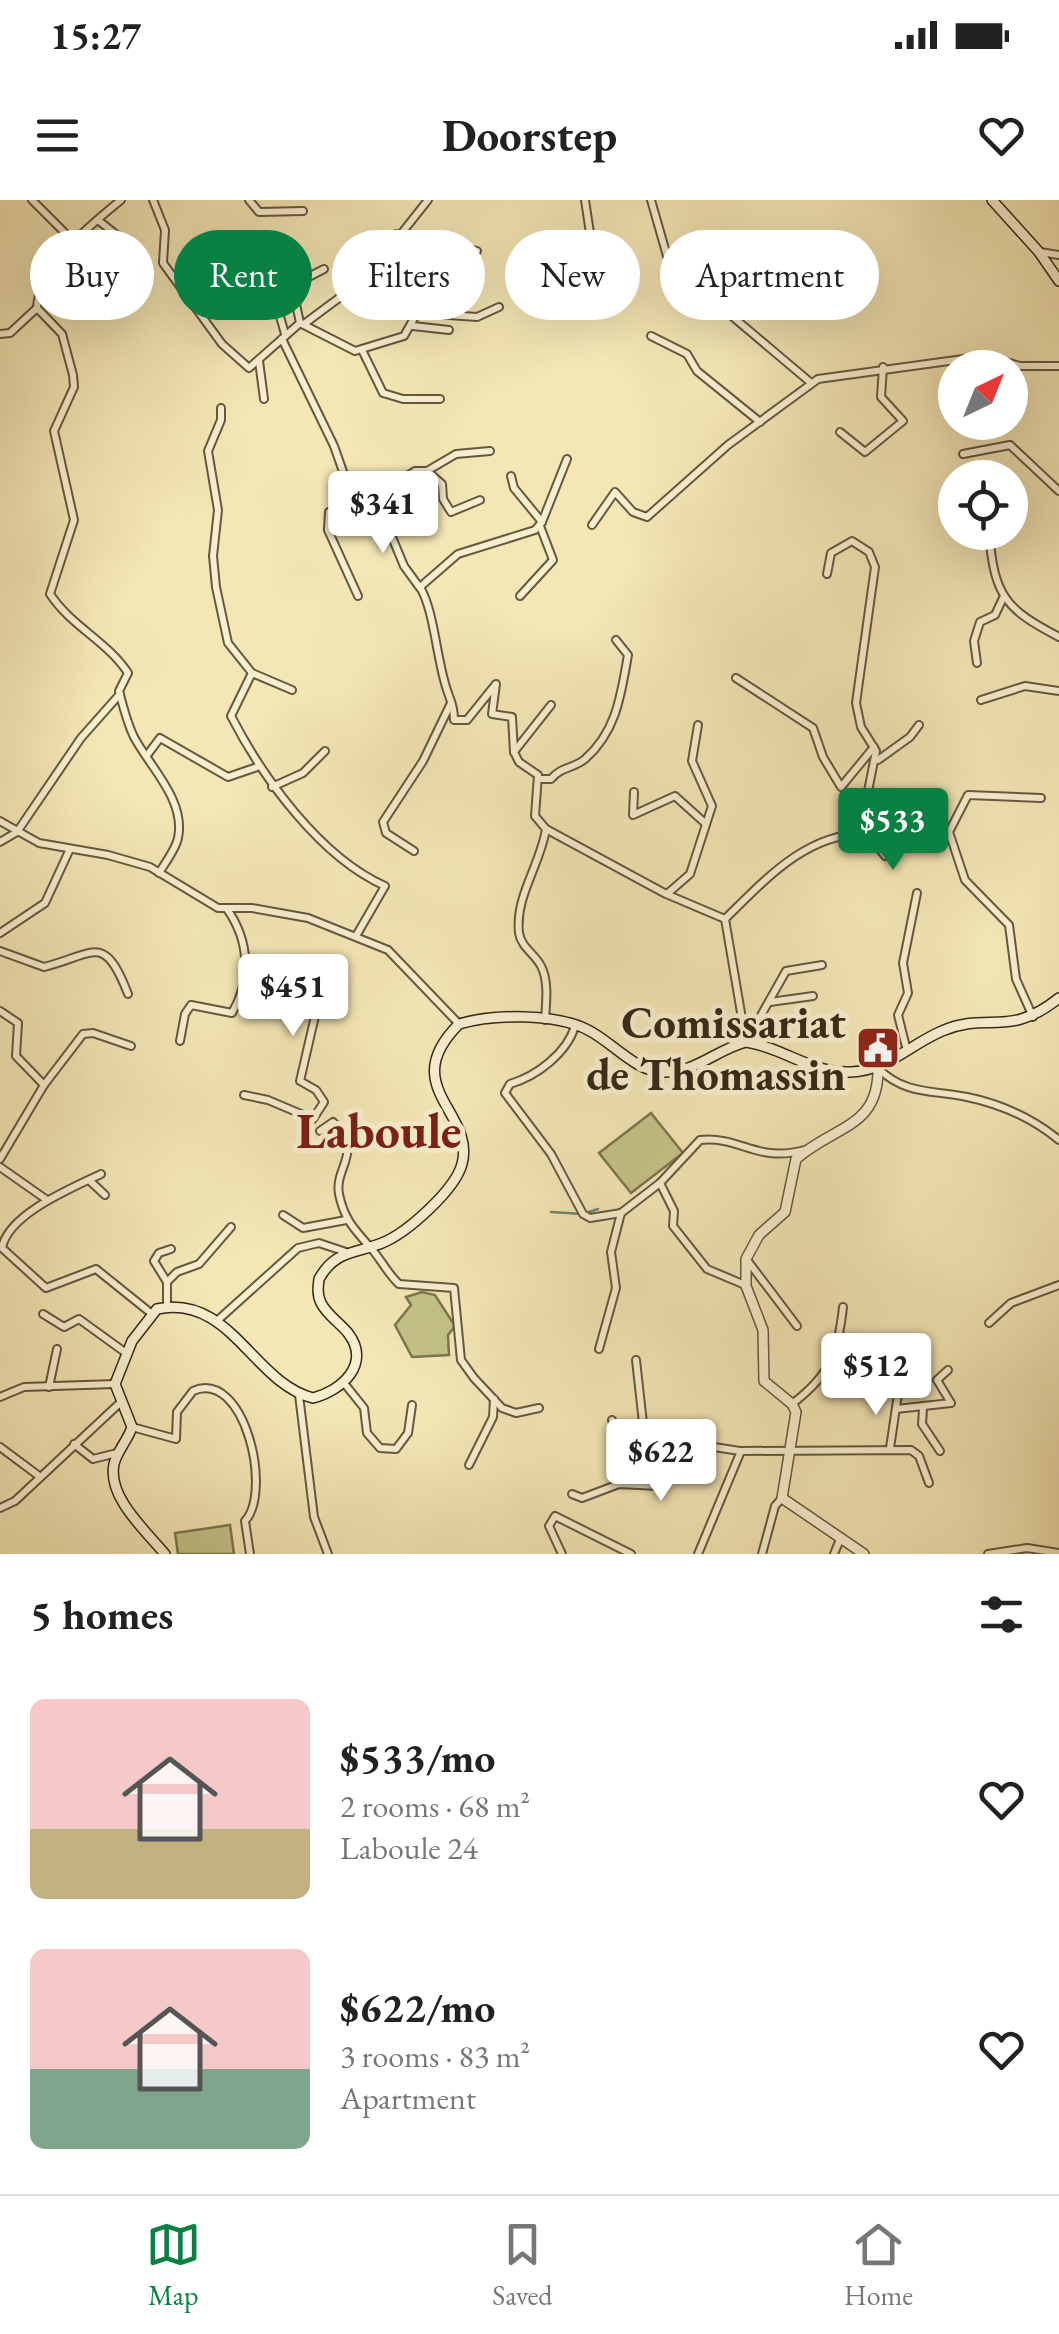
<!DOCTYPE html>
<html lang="en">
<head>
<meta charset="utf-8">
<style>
  body { margin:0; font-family:"EB Garamond",serif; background:#f6f6f6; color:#222; height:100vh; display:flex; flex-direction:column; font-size:38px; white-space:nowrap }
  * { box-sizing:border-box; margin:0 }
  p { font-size:32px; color:#767676 }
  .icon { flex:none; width:55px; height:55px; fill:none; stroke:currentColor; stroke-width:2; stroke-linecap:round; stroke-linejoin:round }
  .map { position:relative; height:1354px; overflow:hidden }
  .sheet { display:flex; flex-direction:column; background:#fff; flex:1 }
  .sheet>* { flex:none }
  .hud { position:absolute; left:30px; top:30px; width:1000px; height:90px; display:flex; gap:20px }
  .needle { width:65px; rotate:43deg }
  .buttons { position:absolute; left:938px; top:150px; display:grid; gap:20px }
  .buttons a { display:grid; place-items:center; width:90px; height:90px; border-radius:50%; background:#fff; box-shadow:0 10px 40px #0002; font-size:50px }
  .price { position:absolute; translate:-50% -85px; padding:0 22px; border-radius:10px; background:#fff; color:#222; font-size:32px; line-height:65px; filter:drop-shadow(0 2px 5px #0008) }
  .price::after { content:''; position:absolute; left:50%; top:60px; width:30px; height:22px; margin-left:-15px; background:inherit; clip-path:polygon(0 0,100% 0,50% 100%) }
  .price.active { background:#0b8043; color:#fff }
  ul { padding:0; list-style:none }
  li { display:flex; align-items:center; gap:30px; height:250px; padding:0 30px }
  li span { display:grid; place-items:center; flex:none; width:280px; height:200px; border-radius:15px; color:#555 }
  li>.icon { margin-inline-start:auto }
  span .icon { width:120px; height:120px; fill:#fffc; stroke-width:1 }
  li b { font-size:42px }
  h2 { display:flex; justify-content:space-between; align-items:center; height:120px; padding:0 30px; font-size:42px }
  .tag { padding:0 35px; border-radius:45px; background:#fff; box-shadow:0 10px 40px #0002; font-size:35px; line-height:90px }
  .tag.active { background:#0b8043; color:#fff }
  .status { display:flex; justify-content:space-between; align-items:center; height:70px; padding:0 50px; background:#fff; direction:ltr }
  .status svg { height:28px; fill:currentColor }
  header { display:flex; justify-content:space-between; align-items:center; height:130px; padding:0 30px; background:#fff; font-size:45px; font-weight:700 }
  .menu { display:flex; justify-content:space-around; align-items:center; height:140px; border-top:2px solid #e0e0e0; background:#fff; font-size:28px; color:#767676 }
  .menu a { display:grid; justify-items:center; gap:5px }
  .menu .active { color:#0b8043 }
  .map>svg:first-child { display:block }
  .green { fill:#c4c288; stroke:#7c7650; stroke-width:2.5 }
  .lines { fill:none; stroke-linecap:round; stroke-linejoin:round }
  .stream { stroke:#738470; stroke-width:2.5 }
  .minor-casing { stroke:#65583f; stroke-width:10 }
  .tertiary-casing { stroke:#65583f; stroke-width:12 }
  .secondary-casing { stroke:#352918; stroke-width:12 }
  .minor { stroke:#f8efcf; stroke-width:6 }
  .tertiary { stroke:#f8efcf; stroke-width:9 }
  .secondary { stroke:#f8efcf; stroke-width:9 }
  .labels { text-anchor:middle; stroke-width:10; stroke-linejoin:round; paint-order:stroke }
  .poi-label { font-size:45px; font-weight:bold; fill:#352918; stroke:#f8efcf; text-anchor:end }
  .quarter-label { font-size:50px; font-weight:bold; fill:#7a1f14; stroke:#f8efcf }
</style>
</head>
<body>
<div class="status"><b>15:27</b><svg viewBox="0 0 49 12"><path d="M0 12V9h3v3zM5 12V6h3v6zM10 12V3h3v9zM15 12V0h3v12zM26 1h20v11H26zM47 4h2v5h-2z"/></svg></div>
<header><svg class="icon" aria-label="menu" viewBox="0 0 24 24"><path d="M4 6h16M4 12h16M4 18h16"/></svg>Doorstep<svg class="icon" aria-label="heart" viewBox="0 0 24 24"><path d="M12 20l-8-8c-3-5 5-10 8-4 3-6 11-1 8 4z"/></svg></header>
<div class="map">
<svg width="1059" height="1354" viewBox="0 0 1059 1354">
  <rect width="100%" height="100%" fill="#f4e6b5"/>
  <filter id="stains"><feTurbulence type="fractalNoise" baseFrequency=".002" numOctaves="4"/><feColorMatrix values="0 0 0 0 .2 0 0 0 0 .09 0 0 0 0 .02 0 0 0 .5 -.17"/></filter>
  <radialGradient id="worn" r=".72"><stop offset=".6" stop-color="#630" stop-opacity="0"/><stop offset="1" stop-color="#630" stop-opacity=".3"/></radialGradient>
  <!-- green -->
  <g class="green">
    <path d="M 651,913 L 683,953 L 631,993 L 599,953 Z"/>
    <path d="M 422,1092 L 435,1095 L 455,1126 L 448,1135 L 449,1155 L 412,1157 L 395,1125 L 411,1105 L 406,1097 Z"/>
    <path d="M 230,1325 L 234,1354 L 178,1354 L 175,1333 Z"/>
  </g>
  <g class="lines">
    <!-- stream -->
    <path class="stream" d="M 551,1012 L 583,1014 L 598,1009"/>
    <defs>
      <g id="minor">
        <path d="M 32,0 L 75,43"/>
        <path d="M 121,0 C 89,26 39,66 37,108 L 62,134 L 73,175 L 74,187 L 54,231 L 74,320 L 50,394 C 71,426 108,442 128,473 L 119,491 C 123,506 127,523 134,537 C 149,566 186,600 178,638 C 176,649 165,663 159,673"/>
        <path d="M 153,0 L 165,30 L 163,63 L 222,144 L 249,168 L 300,123 L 293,90 L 294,58 L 265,36"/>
        <path d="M 249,0 L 259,12 L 303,11"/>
        <path d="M 585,0 L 593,53"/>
        <path d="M 651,0 L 669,63 L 810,182"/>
        <path d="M 98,20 L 118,36"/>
        <path d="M 401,34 L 428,0"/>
        <path d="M 405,38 L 420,37 L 477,51"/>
        <path d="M 67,52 L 97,87 L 108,89"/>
        <path d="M 1040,52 L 1059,55"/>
        <path d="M 93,82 L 107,68"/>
        <path d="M 295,84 L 324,69"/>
        <path d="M 421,96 L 438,83"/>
        <path d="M 275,99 L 285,134"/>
        <path d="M 420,113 L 477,117 L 499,107"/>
        <path d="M 300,123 L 355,151 L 404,136 L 422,104 L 404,38 L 396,34 L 369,51"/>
        <path d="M 304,124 L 343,95"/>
        <path d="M 413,126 L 449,130"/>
        <path d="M 0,134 L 10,133 L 37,108"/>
        <path d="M 651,136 L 687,154 L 697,171 L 760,222"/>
        <path d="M 282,139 L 334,246 L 353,300"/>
        <path d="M 363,152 L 383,193 L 403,199 L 440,199"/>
        <path d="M 259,161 L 264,199"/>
        <path d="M 221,208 L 221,220 L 208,251 L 218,310 L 213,356 L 216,387 L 228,443 L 252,473"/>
        <path d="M 840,232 L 865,252 L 903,221 L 881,197 L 883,167"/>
        <path d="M 963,254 L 1010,245 L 1059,291"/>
        <path d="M 427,271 L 442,284 L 443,299 L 451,312 L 480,300"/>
        <path d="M 511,276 L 514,288 L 542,322"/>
        <path d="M 377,301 L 404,366 L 420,388"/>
        <path d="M 1010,302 L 1013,300"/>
        <path d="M 592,325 L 615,292 L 633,312 L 647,317 L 728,245 L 818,179 L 985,156 L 1020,166 L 1059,166"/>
        <path d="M 989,332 C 994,397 1006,409 1059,437"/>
        <path d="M 358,396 L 328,330 L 329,312 L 353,300 L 374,305 L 382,292 L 415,271 L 427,271 L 456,254 L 490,251"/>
        <path d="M 520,396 L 553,360 L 540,326"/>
        <path d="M 977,463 L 974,441 L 980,422 L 995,415 L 1003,398"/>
        <path d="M 736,478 L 813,528 L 823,557 L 841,587 L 874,547"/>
        <path d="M 292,490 L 252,473 L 231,516 C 263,578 320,657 385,686 L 356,736"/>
        <path d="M 981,500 L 1025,486 L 1059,491"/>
        <path d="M 514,552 L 512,517 L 492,514 L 496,484 L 467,520 L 454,520 C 454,507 451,502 447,490 C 436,458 435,413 420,387 L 458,354 L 535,330 L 542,322 L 567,259"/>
        <path d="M 148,554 L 160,538 L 228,577 L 257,567"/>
        <path d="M 878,560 L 910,537 L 919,525"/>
        <path d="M 539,579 L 551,579 C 562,566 573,569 585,559 C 617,531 621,494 628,455 L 616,440"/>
        <path d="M 272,587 L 303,573 L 325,551"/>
        <path d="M 634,592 L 633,615 L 675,596 L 706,624"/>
        <path d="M 0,621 L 39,643 L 108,655 L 150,667 L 218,708 L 252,708 L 308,718 L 388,750 L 459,824"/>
        <path d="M 546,629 L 666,694 L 725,719"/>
        <path d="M 867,633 L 885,656 L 933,628 L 949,632"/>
        <path d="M 0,642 L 17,632 L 81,538 L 120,494"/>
        <path d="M 414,651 L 386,633 L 383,622 L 423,561 L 451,503"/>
        <path d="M 667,694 L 690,674 L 712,606 L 692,561 L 698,525"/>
        <path d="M 0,733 L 45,703 L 69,651"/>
        <path d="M 0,751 L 44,767 C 95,754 104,732 128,794"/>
        <path d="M 770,802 L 813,796"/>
        <path d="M 0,811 L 18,823 L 16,856 L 44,885"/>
        <path d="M 1033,817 L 1016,779 L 1009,725 L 965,680 L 949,632 L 968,595 L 1041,598"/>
        <path d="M 545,820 C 546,803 549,781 541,766 C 535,754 521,747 519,733 C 515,696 540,666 546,629 L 535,616 L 538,575 L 519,562 L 514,552 L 551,505"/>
        <path d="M 575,826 C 567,853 537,876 510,884 L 505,893 L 551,954 L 583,1014 L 590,1018 L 621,1013"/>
        <path d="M 180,841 L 185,814 L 191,805 L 232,813 C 252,779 249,740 227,709"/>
        <path d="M 746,842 L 725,719 C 764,681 807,632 866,634 L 875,624 L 868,591 L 876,551 L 861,527 L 856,503 L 875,367 L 869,352 L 852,341 L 831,353 L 827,374"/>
        <path d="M 746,842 L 786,771 L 822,765"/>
        <path d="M 907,851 L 898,815 L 908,793 L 903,763 L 917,693"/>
        <path d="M 879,869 C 905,895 934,890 967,897 C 1001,904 1032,918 1059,940"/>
        <path d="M 244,895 L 268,900 L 313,919 L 324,902 L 316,890 L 300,881 L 318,803 L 308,796 L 245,785"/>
        <path d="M 320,931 L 333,922 C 365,951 334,967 339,994 C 344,1019 354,1029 370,1047 C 381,1059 387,1073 399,1084 L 454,1088 L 461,1160 L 474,1178 L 502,1208 L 516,1213 L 539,1208"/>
        <path d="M 0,959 L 44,885 L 83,834 L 93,833 L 131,846"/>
        <path d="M 0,967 L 47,1000"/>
        <path d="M 101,974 C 72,988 8,1014 2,1048 L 46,1088 L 96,1069 L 152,1114"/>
        <path d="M 89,980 L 105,995"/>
        <path d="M 660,983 L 674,1011 L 673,1026 L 707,1069 L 745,1085"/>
        <path d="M 283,1015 L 303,1028 L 346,1020"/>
        <path d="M 747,1060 L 797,1126"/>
        <path d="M 167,1082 L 154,1061 L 159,1053 L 171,1049"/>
        <path d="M 167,1107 L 167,1082 L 177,1072 L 199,1064 L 231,1027"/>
        <path d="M 43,1114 L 64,1127 L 79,1119 L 126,1153"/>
        <path d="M 218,1120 L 298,1048 L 319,1043 L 346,1052"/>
        <path d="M 989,1123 L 1011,1103 L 1059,1085"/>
        <path d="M 599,1149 L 616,1088 L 611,1052 L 621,1013 L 660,983 L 700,940 C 742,936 755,963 805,950"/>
        <path d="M 636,1160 L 645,1241"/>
        <path d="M 344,1183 L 364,1208 L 367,1233 L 380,1248 L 396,1249 L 408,1233 L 412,1205"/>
        <path d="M 49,1187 L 57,1149"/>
        <path d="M 299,1195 L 314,1317 L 328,1354"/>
        <path d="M 0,1197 L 24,1187 L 115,1184"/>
        <path d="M 792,1204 C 830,1175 838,1154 843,1107"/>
        <path d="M 896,1209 L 951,1203 L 937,1180 L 948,1170"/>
        <path d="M 923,1209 L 922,1224 L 940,1251"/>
        <path d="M 612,1220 L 624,1245 L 653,1240 L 681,1242"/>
        <path d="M 132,1227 L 176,1239 L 177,1212 L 193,1191 C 244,1168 273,1291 245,1321 L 250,1354"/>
        <path d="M 74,1244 L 93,1259 L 117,1253"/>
        <path d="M 0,1247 L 39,1276"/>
        <path d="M 890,1248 L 898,1194"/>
        <path d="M 469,1265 L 493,1217 L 494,1199"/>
        <path d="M 572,1294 L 582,1298 L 619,1284 L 659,1286 L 678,1266 L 681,1242 L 740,1251"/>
        <path d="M 0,1308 L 15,1301 L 122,1201"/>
        <path d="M 562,1354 L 549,1326 L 555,1316 L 631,1354"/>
        <path d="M 698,1354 L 741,1251 L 911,1250 L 919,1256 L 929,1283"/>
        <path d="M 762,1354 L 775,1306 L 782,1298"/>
        <path d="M 834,1354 L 841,1337"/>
        <path d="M 988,1354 L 1027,1348 L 1059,1353"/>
      </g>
      <path id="tertiary" d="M 864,1354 L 782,1298 L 796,1212 L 792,1204 L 764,1181 L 763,1130 L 746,1086 L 746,1059 L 759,1035 L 785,1012 L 796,959 C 835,925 879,928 878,868"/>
      <g id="secondary">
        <path d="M 992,0 L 1039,52 L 1059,81"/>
        <path d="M 165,1354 C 146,1331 107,1297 114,1264 C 117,1251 128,1240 132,1227 L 115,1184 L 132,1141 L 157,1109 C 231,1094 253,1183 313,1198 C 341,1191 372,1164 348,1133 C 340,1123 327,1115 321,1103 C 317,1095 318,1087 319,1079 C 335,1050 355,1054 382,1043 C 407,1033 455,990 462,964 C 476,912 396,887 459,824 C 494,814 555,813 588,830 C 612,842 634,870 661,872 C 695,874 715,850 746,842 C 782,847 812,874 851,872 C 886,871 911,844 942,831 C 988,811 1008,839 1059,798"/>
      </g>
    </defs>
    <!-- minor casing -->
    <use href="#minor" class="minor-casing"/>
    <!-- tertiary casing -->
    <use href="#tertiary" class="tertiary-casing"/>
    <!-- secondary casing -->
    <use href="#secondary" class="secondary-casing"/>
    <!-- minor -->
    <use href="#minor" class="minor"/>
    <!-- tertiary -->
    <use href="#tertiary" class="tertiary"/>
    <!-- secondary -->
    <use href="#secondary" class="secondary"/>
  </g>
  <!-- icons -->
  <defs>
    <symbol id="civic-square" viewBox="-11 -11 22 22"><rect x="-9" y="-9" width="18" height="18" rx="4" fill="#8f2418" stroke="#f8efcf"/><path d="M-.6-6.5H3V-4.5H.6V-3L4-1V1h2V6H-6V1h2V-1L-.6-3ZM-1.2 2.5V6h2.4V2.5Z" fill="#fff"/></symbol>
  </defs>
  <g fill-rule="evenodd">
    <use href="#civic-square" x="853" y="823" width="50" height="50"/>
  </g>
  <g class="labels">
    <!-- poi labels -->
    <g class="poi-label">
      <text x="846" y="838">Comissariat<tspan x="846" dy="52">de Thomassin</tspan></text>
    </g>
    <!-- quarter labels -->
    <g class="quarter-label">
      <text x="379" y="948">Laboule</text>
    </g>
  </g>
  <rect width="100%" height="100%" filter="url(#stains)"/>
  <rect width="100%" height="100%" fill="url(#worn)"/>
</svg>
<div class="buttons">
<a><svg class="needle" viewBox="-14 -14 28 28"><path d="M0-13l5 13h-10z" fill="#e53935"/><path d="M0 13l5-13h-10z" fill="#767676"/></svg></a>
<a><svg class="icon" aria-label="locate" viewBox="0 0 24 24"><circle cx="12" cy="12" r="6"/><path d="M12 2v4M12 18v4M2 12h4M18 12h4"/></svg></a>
</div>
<b class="price" style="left:383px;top:356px">$341</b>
<b class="price active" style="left:893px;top:673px">$533</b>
<b class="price" style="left:293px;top:839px">$451</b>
<b class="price" style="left:876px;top:1218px">$512</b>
<b class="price" style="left:661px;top:1304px">$622</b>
<div class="hud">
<a class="tag">Buy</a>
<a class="tag active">Rent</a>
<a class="tag">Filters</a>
<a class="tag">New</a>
<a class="tag">Apartment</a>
</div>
</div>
<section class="sheet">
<h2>5 homes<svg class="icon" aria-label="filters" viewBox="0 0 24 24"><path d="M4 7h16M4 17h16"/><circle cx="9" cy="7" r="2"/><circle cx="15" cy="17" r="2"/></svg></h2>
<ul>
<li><span style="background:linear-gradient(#f6c9c9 65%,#c2b280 0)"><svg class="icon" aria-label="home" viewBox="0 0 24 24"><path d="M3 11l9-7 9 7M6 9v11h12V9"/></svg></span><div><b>$533/mo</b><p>2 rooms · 68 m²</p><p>Laboule 24</p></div><svg class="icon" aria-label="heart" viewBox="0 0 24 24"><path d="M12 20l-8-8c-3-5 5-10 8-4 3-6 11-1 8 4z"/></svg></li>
<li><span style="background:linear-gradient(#f6c9c9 60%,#7fa58c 0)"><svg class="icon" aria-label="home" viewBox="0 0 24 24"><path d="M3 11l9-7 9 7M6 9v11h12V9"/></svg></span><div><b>$622/mo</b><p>3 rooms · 83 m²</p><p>Apartment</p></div><svg class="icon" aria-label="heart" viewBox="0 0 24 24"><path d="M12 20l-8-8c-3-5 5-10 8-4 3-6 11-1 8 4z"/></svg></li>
</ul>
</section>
<nav class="menu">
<a class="active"><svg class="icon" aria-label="map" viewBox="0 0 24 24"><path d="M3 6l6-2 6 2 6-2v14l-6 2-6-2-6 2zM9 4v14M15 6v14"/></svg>Map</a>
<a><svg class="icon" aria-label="saved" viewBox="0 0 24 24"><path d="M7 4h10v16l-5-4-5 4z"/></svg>Saved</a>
<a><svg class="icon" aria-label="home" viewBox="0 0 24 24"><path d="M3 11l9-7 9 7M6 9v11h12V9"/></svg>Home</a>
</nav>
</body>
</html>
